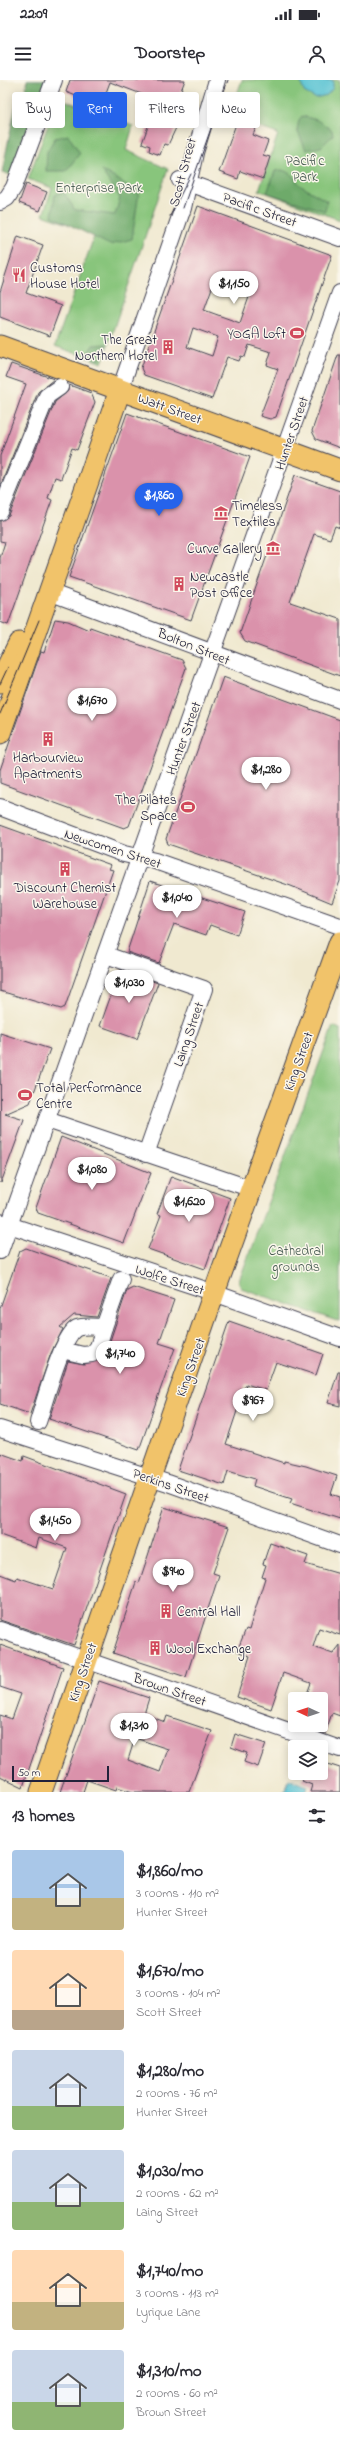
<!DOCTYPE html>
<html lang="en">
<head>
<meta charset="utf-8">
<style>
  body { margin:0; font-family:"Indie Flower",sans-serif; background:#f2f2f3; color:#2b2b33; height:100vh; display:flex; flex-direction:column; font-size:15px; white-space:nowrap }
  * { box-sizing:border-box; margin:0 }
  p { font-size:13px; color:#7c7c81 }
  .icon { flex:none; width:22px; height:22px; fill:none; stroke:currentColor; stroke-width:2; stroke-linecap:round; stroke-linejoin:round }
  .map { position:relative; height:1712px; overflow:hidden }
  .panel { display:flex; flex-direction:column; background:#fff; flex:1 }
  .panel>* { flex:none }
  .top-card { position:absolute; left:12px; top:12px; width:316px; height:36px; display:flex; gap:8px }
  .needle { width:26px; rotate:273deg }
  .fabs { position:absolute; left:288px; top:1612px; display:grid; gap:8px }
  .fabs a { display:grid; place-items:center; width:40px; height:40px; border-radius:4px; background:#fff; box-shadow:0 2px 10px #0003; font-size:20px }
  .scale { position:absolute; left:12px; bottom:10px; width:97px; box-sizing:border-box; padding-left:4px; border:2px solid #22223b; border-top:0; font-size:11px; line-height:14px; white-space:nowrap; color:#22223b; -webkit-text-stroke:3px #fbf7ec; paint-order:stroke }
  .price { position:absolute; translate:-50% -34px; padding:0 9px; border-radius:14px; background:#fff; color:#222; font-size:13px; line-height:26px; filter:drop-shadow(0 1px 2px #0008) }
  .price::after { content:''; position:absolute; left:50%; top:24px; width:12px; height:9px; margin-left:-6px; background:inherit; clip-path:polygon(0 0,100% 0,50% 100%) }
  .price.selected { background:#2563eb; color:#fff }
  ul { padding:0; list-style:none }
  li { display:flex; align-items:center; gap:12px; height:100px; padding:0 12px }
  li span { display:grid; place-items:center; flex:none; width:112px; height:80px; border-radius:4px; color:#555 }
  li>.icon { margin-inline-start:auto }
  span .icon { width:48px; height:48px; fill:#fffc; stroke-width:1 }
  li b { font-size:17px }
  h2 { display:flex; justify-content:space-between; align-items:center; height:48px; padding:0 12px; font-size:17px }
  .tag { padding:0 14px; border-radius:4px; background:#fff; box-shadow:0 2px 10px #0003; font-size:14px; line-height:36px }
  .tag.selected { background:#2563eb; color:#fff }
  .status { display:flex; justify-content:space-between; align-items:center; height:28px; padding:0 20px; background:#fff; direction:ltr }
  .status svg { height:11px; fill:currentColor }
  header { display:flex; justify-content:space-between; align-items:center; height:52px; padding:0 12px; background:#fff; font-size:18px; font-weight:700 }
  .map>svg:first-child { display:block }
  .green { fill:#88c57b; stroke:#55745b }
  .forest { fill:#6eaa6b; stroke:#486653 }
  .water { fill:#58c3d3; stroke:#3d7287 }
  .building { fill:#da92ab; fill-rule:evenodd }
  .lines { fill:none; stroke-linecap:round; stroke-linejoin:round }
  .minor-casing { stroke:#414051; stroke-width:18 }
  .major-casing { stroke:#414051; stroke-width:23 }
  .minor { stroke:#fff; stroke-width:16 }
  .major { stroke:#f1c36a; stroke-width:21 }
  .tram { stroke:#22223b; stroke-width:1 }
  .labels { text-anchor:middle; stroke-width:3; stroke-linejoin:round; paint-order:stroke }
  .park-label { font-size:14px; fill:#465b51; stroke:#fbf7ec }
  .street-label { font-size:14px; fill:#22223b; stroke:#fbf7ec }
  .poi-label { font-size:14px; fill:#22223b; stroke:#fbf7ec; text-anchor:start }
</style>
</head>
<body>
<div class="status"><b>22:09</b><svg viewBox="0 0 49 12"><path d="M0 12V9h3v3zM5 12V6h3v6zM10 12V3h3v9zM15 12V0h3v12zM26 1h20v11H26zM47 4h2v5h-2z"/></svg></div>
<header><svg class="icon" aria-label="menu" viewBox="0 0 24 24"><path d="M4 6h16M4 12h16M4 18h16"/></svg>Doorstep<svg class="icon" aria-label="person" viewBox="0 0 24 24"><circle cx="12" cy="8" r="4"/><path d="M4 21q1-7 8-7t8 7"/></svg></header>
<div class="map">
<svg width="340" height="1712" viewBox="0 0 340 1712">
  <rect width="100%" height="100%" fill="#fbf7ec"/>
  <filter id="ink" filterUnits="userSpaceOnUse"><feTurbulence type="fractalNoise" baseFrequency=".025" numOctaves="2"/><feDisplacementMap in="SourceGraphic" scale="8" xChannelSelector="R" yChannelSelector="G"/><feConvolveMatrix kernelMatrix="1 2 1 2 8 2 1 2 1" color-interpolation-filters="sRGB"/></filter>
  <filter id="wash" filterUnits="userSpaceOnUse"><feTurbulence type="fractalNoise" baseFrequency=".012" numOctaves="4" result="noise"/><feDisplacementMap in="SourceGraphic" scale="16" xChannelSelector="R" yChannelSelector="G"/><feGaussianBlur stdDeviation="0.9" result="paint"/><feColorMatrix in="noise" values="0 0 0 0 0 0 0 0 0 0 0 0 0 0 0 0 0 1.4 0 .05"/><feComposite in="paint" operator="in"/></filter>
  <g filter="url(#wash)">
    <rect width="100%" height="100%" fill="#f0e9d0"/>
    <!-- green -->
    <g class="green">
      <path d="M 242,0 L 340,0 L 340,140 L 259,110 L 278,54 L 229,37 Z"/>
      <path d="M 58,18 L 133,46 L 126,70 L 168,89 L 102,283 L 55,266 L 95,154 L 43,135 L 52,108 L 28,99 Z"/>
      <path d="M 333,946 L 340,949 L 340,1242 L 241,1208 L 239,1201 Z"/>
    </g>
    <!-- forest -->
    <g class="forest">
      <path d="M 27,0 L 48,0 L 16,97 L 2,92 L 18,13 L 25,14 Z"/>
      <path d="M 302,36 L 317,40 L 332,50 L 333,55 L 321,67 L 306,70 L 297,50 L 299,40 Z"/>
      <path d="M 68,55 L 80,73 L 66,91 L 46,91 L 47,71 L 55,58 Z"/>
      <path d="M 101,90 L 139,112 L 132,159 L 110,165 L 52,136 L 55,115 L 63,111 L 75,130 L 115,135 L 120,118 Z"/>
      <path d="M 282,90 L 290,93 L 301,106 L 327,121 L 325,131 L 267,113 L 275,91 Z"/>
      <path d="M 107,264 L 100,280 L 86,275 L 93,265 Z"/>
    </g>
    <!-- water -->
    <g class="water">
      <path d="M 300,0 L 333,0 L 333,8 L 327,15 L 315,18 L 304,12 Z"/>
      <path d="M 289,1699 L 308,1706 L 306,1712 L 284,1712 Z"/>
    </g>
    <g id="blocks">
      <!-- building -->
      <g class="building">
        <path d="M 70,0 L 185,0 L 172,34 L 181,37 L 168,65 L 164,64 L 160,75 L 149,71 L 150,66 L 142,63 L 150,41 L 137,36 L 144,15 L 110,2 L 101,26 L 66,12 Z"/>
        <path d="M 237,41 L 256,48 L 253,55 L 268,61 L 263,75 L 270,77 L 263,99 L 240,91 L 238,99 L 219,92 Z"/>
        <path d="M 26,104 L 47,112 L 40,131 L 19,123 Z"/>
        <path d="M 198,126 L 332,175 L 276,337 L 270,339 L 260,336 L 278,289 L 267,285 L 271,272 L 249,265 L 245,277 L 241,276 L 239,281 L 227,277 L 212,319 L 144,295 L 141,288 ZM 213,205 L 249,217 L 240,243 L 204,230 ZM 193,248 L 218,257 L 212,276 L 187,267 Z"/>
        <path d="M 18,156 L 43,165 L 26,213 L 61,226 L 50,256 L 0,237 L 0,212 Z"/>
        <path d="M 338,275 L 340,275 L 340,368 L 316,359 L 312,351 Z"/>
        <path d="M 11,284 L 54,299 L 38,312 L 0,407 L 0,376 L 26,304 L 6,297 Z"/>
        <path d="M 69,305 L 91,313 L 95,322 L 77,370 L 72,368 L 61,399 L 55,397 L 48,418 L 52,420 L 8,545 L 0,542 L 0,478 L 5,462 L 0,461 L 0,441 L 9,436 L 55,322 L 68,311 Z"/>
        <path d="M 127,333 L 250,377 L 191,540 L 69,497 Z"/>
        <path d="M 295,395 L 340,411 L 340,448 L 335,446 L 330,459 L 314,454 L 290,522 L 340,539 L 340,596 L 245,561 L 240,553 Z"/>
        <path d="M 55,539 L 68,541 L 89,550 L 90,547 L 182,580 L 186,588 L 129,746 L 124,748 L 0,703 L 0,690 L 41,571 L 44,572 Z"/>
        <path d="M 223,597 L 340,640 L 340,801 L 332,823 L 291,806 L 168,764 L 166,759 Z"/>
        <path d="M 0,745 L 111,785 L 109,789 L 113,790 L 65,927 L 61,929 L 0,911 Z"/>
        <path d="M 150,801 L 245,832 L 237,855 L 210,845 L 206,855 L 174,844 L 159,883 L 127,872 Z"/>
        <path d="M 120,890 L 158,903 L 137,959 L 100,946 Z"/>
        <path d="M 0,953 L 50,969 L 30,1023 L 5,1034 L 24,1040 L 1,1103 Z"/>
        <path d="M 61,1057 L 151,1093 L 124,1163 L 38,1133 L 36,1128 Z"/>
        <path d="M 171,1096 L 230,1118 L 205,1189 L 148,1169 L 161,1135 L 157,1134 Z"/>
        <path d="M 26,1168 L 111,1198 L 97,1237 L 74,1235 L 60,1247 L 63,1249 L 51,1273 L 30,1334 L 0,1324 L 0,1228 L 20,1171 Z"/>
        <path d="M 133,1207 L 174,1220 L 159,1263 L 175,1268 L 139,1370 L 49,1339 L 68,1281 L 84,1284 L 99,1280 L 107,1270 L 127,1210 Z"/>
        <path d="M 229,1241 L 323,1274 L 316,1295 L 276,1282 L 266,1310 L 246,1304 L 226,1364 L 284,1383 L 284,1381 L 306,1386 L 337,1396 L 331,1414 L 340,1417 L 340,1439 L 290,1423 L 292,1419 L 253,1406 L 255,1399 L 228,1391 L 224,1405 L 178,1390 Z"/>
        <path d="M 338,1292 L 340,1292 L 340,1326 L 328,1323 Z"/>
        <path d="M 0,1373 L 23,1381 L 24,1376 L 126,1414 L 74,1565 L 0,1540 L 0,1494 L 16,1500 L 17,1497 L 53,1509 L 67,1468 L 39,1458 L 36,1468 L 0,1455 Z"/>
        <path d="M 164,1427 L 229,1447 L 213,1493 L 219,1495 L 186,1597 L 113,1573 L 136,1502 L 139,1503 Z"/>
        <path d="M 270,1463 L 308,1476 L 305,1484 L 340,1494 L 340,1555 L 319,1548 L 313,1567 L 333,1574 L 340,1565 L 340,1636 L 332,1633 L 325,1654 L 321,1652 L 321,1619 L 305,1619 L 311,1603 L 283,1593 L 271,1629 L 237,1617 L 250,1576 L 237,1571 L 246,1549 L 249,1550 L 256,1527 L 265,1498 L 262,1497 L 266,1485 L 263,1484 Z"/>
        <path d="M 0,1565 L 63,1587 L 23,1707 L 0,1696 L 0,1635 L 12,1639 L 21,1614 L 0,1607 Z"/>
        <path d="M 99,1601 L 149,1618 L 144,1634 L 165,1642 L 167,1636 L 212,1651 L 189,1712 L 133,1712 L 117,1707 L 116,1710 L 87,1700 L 83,1712 L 60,1712 ZM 135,1658 L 168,1669 L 160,1692 L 128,1680 Z"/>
        <path d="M 235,1654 L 266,1664 L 258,1687 L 244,1682 L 247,1673 L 231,1667 Z"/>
        <path d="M 321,1682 L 340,1688 L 340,1712 L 310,1712 L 312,1705 L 302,1701 L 305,1693 L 321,1693 Z"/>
      </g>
    </g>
  </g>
  <g filter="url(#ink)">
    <use href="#blocks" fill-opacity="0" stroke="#414051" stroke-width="1"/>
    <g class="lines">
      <defs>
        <g id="minor">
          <path d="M 180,100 L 340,158"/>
          <path d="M 0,122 L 7,118 L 14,107 L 54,0"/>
          <path d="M 120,310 L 183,128 L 195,73 L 217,0"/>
          <path d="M 0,432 L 47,316 L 60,307"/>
          <path d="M 49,512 L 340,620"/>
          <path d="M 0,727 L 124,774 L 155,781 L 340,846"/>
          <path d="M 106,875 L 204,909 L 146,1074"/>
          <path d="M 47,1040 L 252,1109"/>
          <path d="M 0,1142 L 203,1209 L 340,1258"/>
          <path d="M 0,1171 L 340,213"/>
          <path d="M 62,1270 L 83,1275 L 92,1274 L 98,1267 L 104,1247"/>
          <path d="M 38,1342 C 44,1324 62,1255 77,1248 C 85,1245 96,1247 104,1247 L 121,1199"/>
          <path d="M 0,1349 L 168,1403 L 340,1465"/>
          <path d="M 0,1550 L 340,1669"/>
        </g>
        <g id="major">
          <path d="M 0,266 L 340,390"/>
          <path d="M 0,602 L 19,563"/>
          <path d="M 0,653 L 120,310"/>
          <path d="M 41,1712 L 214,1213 L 340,862"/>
        </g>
      </defs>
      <!-- minor casing -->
      <use href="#minor" class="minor-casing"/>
      <!-- major casing -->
      <use href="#major" class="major-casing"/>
      <!-- minor -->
      <use href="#minor" class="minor"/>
      <!-- major -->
      <use href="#major" class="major"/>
      <!-- tram -->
      <g class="tram">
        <path d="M 183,128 L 228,0"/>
        <path d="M 170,136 L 191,94"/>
        <path d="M 0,604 L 8,587"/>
        <path d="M 0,634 L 39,540"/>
      </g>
    </g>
  </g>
  <!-- icons -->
  <defs>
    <symbol id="restaurant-bare" viewBox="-9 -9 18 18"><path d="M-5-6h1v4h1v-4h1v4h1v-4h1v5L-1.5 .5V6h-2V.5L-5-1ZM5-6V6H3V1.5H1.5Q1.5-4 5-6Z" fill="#d1495b" stroke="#fbf7ec" stroke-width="2.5" paint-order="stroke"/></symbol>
    <symbol id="stadium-bare" viewBox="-9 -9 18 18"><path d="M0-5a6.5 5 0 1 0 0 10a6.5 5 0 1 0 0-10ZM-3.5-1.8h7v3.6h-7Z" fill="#d1495b" stroke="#fbf7ec" stroke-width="2.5" paint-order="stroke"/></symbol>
    <symbol id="building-bare" viewBox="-9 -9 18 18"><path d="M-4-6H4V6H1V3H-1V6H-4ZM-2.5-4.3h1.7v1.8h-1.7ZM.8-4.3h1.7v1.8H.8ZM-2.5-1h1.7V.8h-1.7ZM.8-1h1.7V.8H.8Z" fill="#d1495b" stroke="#fbf7ec" stroke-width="2.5" paint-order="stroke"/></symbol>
    <symbol id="museum-bare" viewBox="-9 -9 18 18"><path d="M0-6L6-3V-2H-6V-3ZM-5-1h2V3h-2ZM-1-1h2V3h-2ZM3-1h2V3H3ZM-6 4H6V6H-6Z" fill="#d1495b" stroke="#fbf7ec" stroke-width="2.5" paint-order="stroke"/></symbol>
  </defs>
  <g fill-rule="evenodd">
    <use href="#restaurant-bare" x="9" y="185" width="20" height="20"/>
    <use href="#stadium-bare" x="287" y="243" width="20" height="20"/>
    <use href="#building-bare" x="158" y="257" width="20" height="20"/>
    <use href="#museum-bare" x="211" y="423" width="20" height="20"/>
    <use href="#museum-bare" x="263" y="458" width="20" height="20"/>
    <use href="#building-bare" x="169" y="494" width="20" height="20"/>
    <use href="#building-bare" x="38" y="649" width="20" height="20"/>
    <use href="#stadium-bare" x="178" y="717" width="20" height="20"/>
    <use href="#building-bare" x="55" y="779" width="20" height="20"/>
    <use href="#stadium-bare" x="15" y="1005" width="20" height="20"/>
    <use href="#building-bare" x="156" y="1521" width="20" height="20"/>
    <use href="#building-bare" x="145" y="1558" width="20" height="20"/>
  </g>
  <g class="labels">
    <!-- park labels -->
    <g class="park-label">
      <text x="305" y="85">Pacific<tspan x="305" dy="16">Park</tspan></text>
      <text x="99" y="112">Enterprise Park</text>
      <text x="296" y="1175">Cathedral<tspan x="296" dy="16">grounds</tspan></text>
    </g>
    <!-- street labels -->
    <g class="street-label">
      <text transform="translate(182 92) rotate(-75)" y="5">Scott Street</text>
      <text transform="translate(260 129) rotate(20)" y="5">Pacific Street</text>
      <text transform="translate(170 328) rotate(20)" y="5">Watt Street</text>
      <text transform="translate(291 353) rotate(-71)" y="5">Hunter Street</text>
      <text transform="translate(194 566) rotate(22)" y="5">Bolton Street</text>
      <text transform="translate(183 658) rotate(-70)" y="5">Hunter Street</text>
      <text transform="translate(113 768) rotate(18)" y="5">Newcomen Street</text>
      <text transform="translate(188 954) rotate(-71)" y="5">Laing Street</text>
      <text transform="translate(298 981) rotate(-70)" y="5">King Street</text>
      <text transform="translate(170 1199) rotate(18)" y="5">Wolfe Street</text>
      <text transform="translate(190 1287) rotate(-70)" y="5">King Street</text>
      <text transform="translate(171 1405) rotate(19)" y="5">Perkins Street</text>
      <text transform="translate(82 1592) rotate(-71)" y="5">King Street</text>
      <text transform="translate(170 1609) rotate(19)" y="5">Brown Street</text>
    </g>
    <!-- poi labels -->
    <g class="poi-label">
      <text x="30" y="192">Customs<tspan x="30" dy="16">House Hotel</tspan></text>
      <text x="286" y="258" text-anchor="end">YOGA Loft</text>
      <text x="157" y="264" text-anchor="end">The Great<tspan x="157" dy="16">Northern Hotel</tspan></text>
      <text x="232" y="430">Timeless<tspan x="232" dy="16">Textiles</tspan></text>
      <text x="262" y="473" text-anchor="end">Curve Gallery</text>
      <text x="190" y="501">Newcastle<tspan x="190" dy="16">Post Office</tspan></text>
      <text x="48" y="682" text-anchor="middle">Harbourview<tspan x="48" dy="16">Apartments</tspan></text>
      <text x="177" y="724" text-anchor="end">The Pilates<tspan x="177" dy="16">Space</tspan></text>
      <text x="65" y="812" text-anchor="middle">Discount Chemist<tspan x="65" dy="16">Warehouse</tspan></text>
      <text x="36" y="1012">Total Performance<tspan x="36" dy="16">Centre</tspan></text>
      <text x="177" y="1536">Central Hall</text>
      <text x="166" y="1573">Wool Exchange</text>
    </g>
  </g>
</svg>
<div class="fabs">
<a><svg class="needle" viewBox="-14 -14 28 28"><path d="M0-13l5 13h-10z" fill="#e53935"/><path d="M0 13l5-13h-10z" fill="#7c7c81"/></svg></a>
<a><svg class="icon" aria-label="layers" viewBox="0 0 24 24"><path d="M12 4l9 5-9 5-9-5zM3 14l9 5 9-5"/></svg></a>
</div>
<div class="scale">50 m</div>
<b class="price" style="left:234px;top:225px">$1,150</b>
<b class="price selected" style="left:159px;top:437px">$1,860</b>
<b class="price" style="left:92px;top:642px">$1,670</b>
<b class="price" style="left:266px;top:711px">$1,280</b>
<b class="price" style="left:177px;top:839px">$1,040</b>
<b class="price" style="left:129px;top:924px">$1,030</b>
<b class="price" style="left:92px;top:1111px">$1,080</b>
<b class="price" style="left:189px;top:1143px">$1,620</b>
<b class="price" style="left:120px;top:1295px">$1,740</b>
<b class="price" style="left:253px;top:1342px">$967</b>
<b class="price" style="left:55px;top:1462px">$1,450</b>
<b class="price" style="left:173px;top:1513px">$940</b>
<b class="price" style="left:134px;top:1667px">$1,310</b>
<div class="top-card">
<a class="tag">Buy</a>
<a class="tag selected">Rent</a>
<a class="tag">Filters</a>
<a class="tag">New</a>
</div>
</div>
<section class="panel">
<h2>13 homes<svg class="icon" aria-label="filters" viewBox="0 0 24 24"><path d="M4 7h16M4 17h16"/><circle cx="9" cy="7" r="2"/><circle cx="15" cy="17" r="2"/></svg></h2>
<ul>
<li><span style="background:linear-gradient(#a9c7e8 60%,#c2b280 0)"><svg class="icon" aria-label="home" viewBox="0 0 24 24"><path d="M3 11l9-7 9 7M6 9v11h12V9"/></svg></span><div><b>$1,860/mo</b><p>3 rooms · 110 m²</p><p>Hunter Street</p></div></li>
<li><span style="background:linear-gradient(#ffd9b3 75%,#b9a48a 0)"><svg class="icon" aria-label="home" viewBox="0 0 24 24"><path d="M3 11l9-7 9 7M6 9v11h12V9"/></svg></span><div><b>$1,670/mo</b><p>3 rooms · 104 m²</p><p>Scott Street</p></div></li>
<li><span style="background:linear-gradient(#c9d6e8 70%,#8fb573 0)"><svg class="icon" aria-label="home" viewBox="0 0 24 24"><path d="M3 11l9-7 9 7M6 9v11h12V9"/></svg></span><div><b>$1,280/mo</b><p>2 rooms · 76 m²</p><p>Hunter Street</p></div></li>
<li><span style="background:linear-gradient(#c9d6e8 65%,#8fb573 0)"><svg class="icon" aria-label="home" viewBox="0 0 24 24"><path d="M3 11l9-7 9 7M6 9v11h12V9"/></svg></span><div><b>$1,030/mo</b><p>2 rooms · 62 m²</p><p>Laing Street</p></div></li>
<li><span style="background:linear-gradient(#ffd9b3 65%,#c2b280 0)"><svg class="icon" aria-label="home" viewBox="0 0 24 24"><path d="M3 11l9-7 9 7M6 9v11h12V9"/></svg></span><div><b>$1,740/mo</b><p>3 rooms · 113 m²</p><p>Lyrique Lane</p></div></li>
<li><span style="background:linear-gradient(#c9d6e8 65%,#8fb573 0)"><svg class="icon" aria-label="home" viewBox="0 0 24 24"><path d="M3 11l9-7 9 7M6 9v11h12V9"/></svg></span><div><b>$1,310/mo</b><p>2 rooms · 60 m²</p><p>Brown Street</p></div></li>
</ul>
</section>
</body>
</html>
